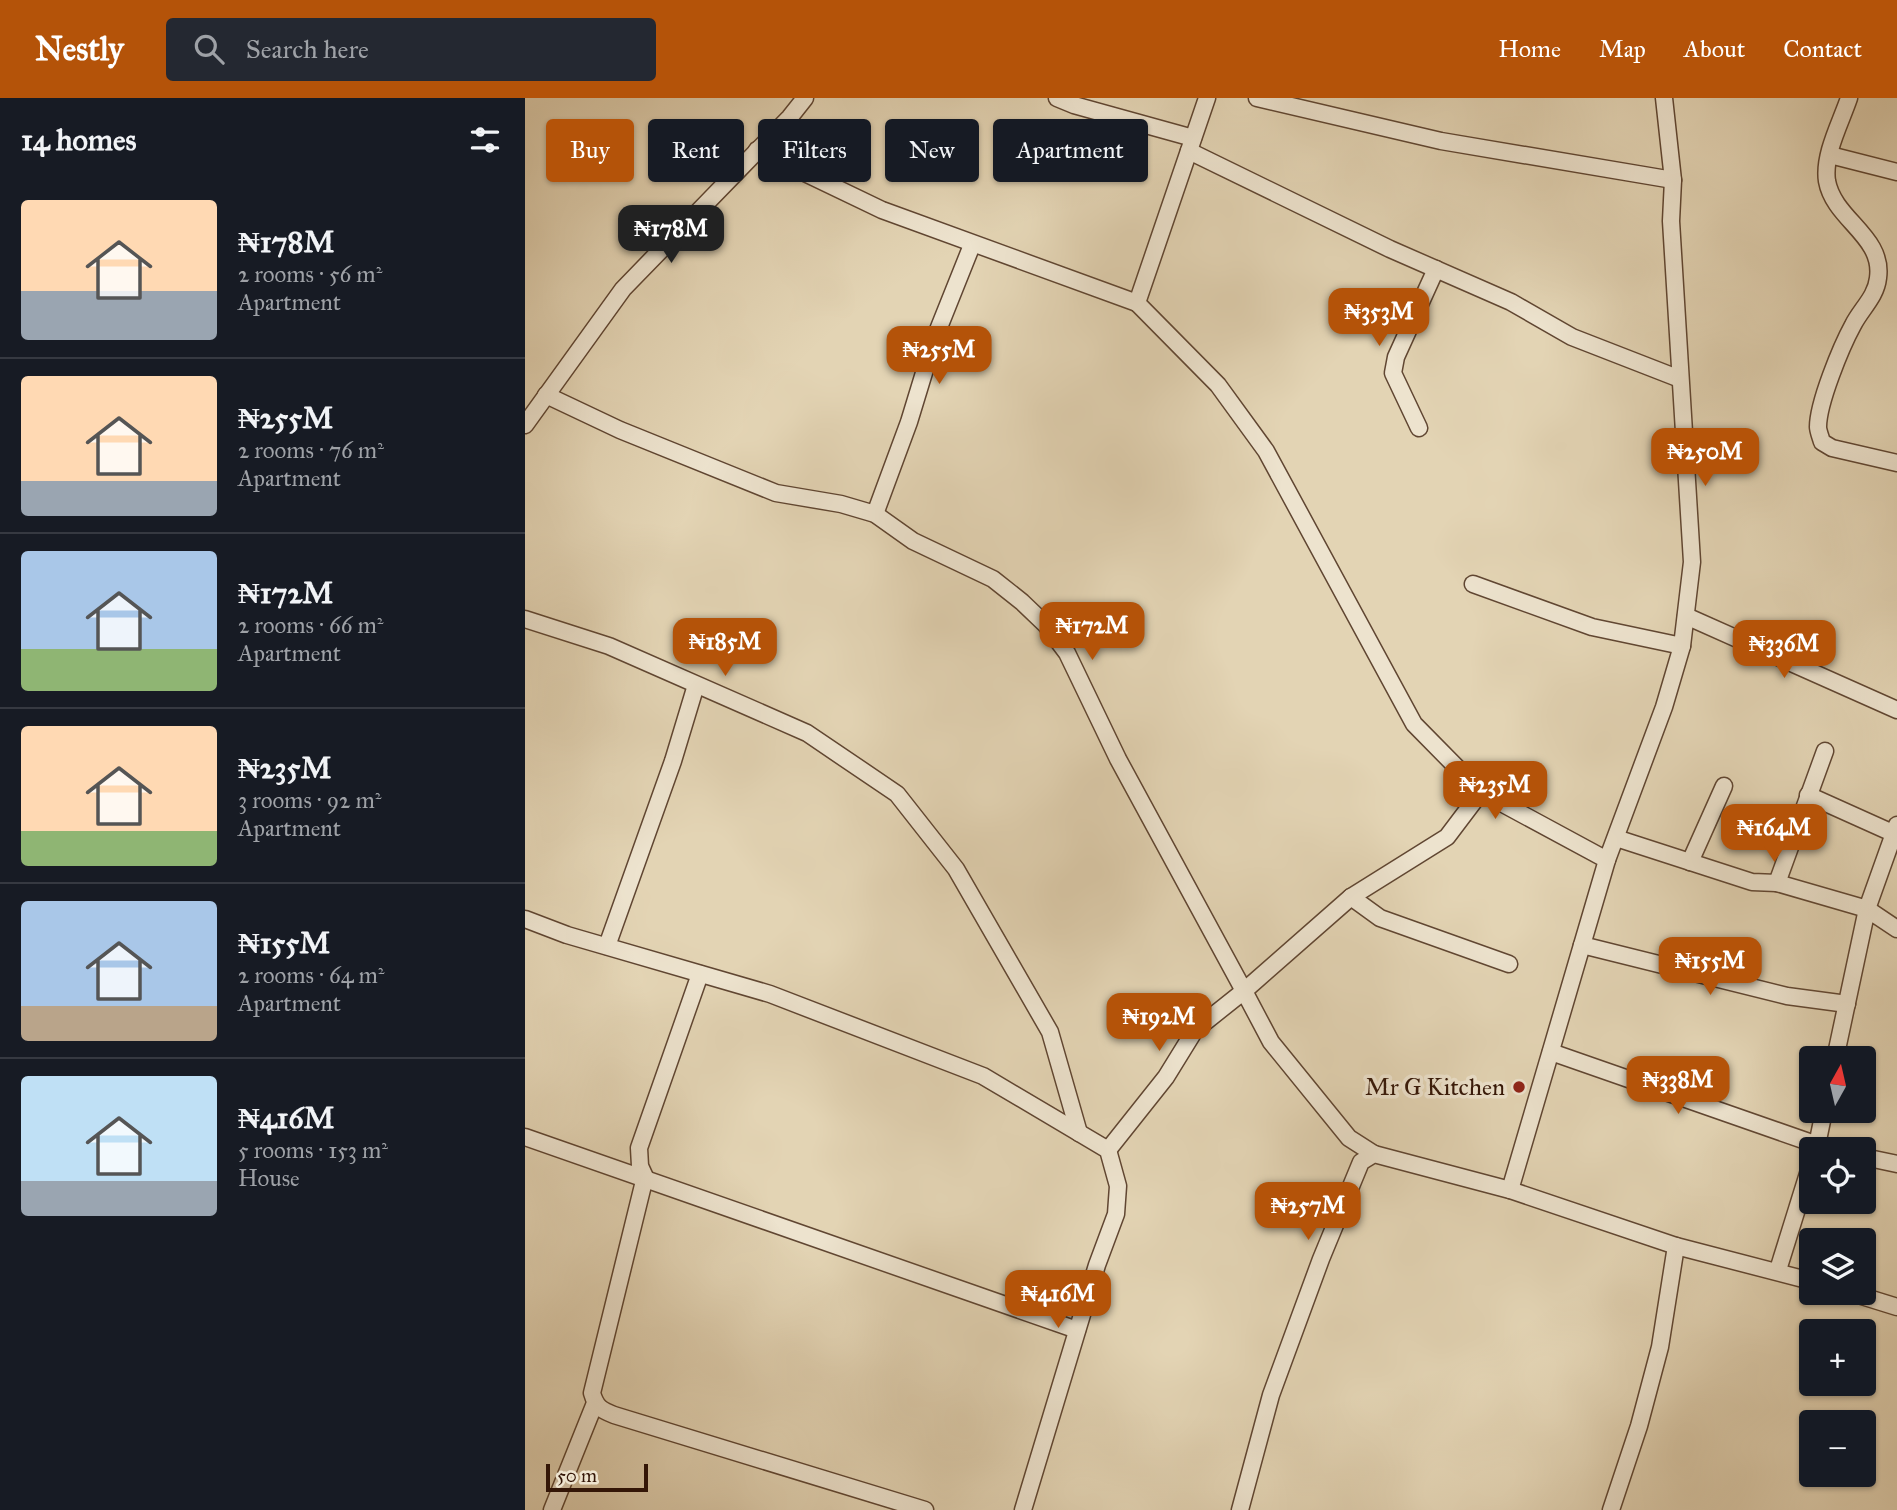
<!DOCTYPE html>
<html lang="en">
<head>
<meta charset="utf-8">
<style>
  body { margin:0; font-family:"IM FELL Great Primer",serif; background:#242831; color:#f1f3f6; height:100vh; display:flex; flex-direction:column; font-size:26px; white-space:nowrap }
  * { box-sizing:border-box; margin:0 }
  p { font-size:23px; color:#9ea1a6 }
  .icon { flex:none; width:38px; height:38px; fill:none; stroke:currentColor; stroke-width:2; stroke-linecap:round; stroke-linejoin:round }
  .map { position:relative; flex:1; overflow:hidden }
  .panel { display:flex; flex-direction:column; background:#171b24; width:525px }
  .panel>* { flex:none }
  .hud { position:absolute; left:21px; top:21px; width:665px; height:63px; display:flex; gap:14px }
  .needle { width:46px; rotate:8deg }
  .controls { position:absolute; left:1274px; top:948px; display:grid; gap:14px }
  .controls a { display:grid; place-items:center; width:77px; height:77px; border-radius:7px; background:#171b24; box-shadow:0 2px 5px #0004; font-size:35px }
  .scale { position:absolute; left:21px; bottom:18px; width:102px; box-sizing:border-box; padding-left:7px; border:4px solid #341607; border-top:0; font-size:19px; line-height:24px; white-space:nowrap; color:#341607; -webkit-text-stroke:5px #ede3ce; paint-order:stroke }
  .price { position:absolute; translate:-50% -60px; padding:0 16px; border-radius:14px; background:#b45309; color:#fff; font-size:23px; line-height:46px; filter:drop-shadow(0 2px 4px #0008) }
  .price::after { content:''; position:absolute; left:50%; top:42px; width:21px; height:16px; margin-left:-10px; background:inherit; clip-path:polygon(0 0,100% 0,50% 100%) }
  .price.selected { background:#222; color:#fff }
  ul { padding:0; list-style:none }
  li { display:flex; align-items:center; gap:21px; height:175px; padding:0 21px }
  li+li { border-top:2px solid #363941 }
  li span { display:grid; place-items:center; flex:none; width:196px; height:140px; border-radius:7px; color:#555 }
  li>.icon { margin-inline-start:auto }
  span .icon { width:84px; height:84px; fill:#fffc; stroke-width:1 }
  li b { font-size:30px }
  h2 { display:flex; justify-content:space-between; align-items:center; height:84px; padding:0 21px; font-size:30px }
  .pill { padding:0 24px; border-radius:7px; background:#171b24; box-shadow:0 2px 5px #0004; font-size:24px; line-height:63px }
  .pill.selected { background:#b45309; color:#fff }
  header { display:flex; align-items:center; gap:42px; box-sizing:border-box; height:98px; padding:0 35px; background:#b45309; color:#fff }
  header strong { font-size:33px }
  nav { display:flex; gap:38px; margin-inline-start:auto; font-size:24px }
  .search { width:490px; height:63px; background:#242831; display:flex; align-items:center; gap:18px; box-sizing:border-box; padding:0 24px; border-radius:7px; color:#9ea1a6; font-size:26px }
  main { display:flex; flex:1; min-height:0 }
  .map>svg:first-child { display:block }
  .lines { fill:none; stroke-linecap:round; stroke-linejoin:round }
  .minor-casing { stroke:#604632; stroke-width:19 }
  .minor { stroke:#ede3ce; stroke-width:16 }
  .poi-dot { fill:#8f2418; stroke:#ede3ce; stroke-width:2.5 }
  .labels { text-anchor:middle; stroke-width:7; stroke-linejoin:round; paint-order:stroke }
  .poi-label { font-size:24px; fill:#341607; stroke:#ede3ce; text-anchor:end }
</style>
</head>
<body>
<header>
<strong>Nestly</strong>
<div class="search"><svg class="icon" aria-label="search" viewBox="0 0 24 24"><circle cx="10" cy="10" r="6"/><path d="M15 15l6 6"/></svg>Search here</div>
<nav><a>Home</a><a>Map</a><a>About</a><a>Contact</a></nav>
</header>
<main>
<section class="panel">
<h2>14 homes<svg class="icon" aria-label="filters" viewBox="0 0 24 24"><path d="M4 7h16M4 17h16"/><circle cx="9" cy="7" r="2"/><circle cx="15" cy="17" r="2"/></svg></h2>
<ul>
<li><span style="background:linear-gradient(#ffd9b3 65%,#9aa5b1 0)"><svg class="icon" aria-label="home" viewBox="0 0 24 24"><path d="M3 11l9-7 9 7M6 9v11h12V9"/></svg></span><div><b>₦178M</b><p>2 rooms · 56 m²</p><p>Apartment</p></div></li>
<li><span style="background:linear-gradient(#ffd9b3 75%,#9aa5b1 0)"><svg class="icon" aria-label="home" viewBox="0 0 24 24"><path d="M3 11l9-7 9 7M6 9v11h12V9"/></svg></span><div><b>₦255M</b><p>2 rooms · 76 m²</p><p>Apartment</p></div></li>
<li><span style="background:linear-gradient(#a9c7e8 70%,#8fb573 0)"><svg class="icon" aria-label="home" viewBox="0 0 24 24"><path d="M3 11l9-7 9 7M6 9v11h12V9"/></svg></span><div><b>₦172M</b><p>2 rooms · 66 m²</p><p>Apartment</p></div></li>
<li><span style="background:linear-gradient(#ffd9b3 75%,#8fb573 0)"><svg class="icon" aria-label="home" viewBox="0 0 24 24"><path d="M3 11l9-7 9 7M6 9v11h12V9"/></svg></span><div><b>₦235M</b><p>3 rooms · 92 m²</p><p>Apartment</p></div></li>
<li><span style="background:linear-gradient(#a9c7e8 75%,#b9a48a 0)"><svg class="icon" aria-label="home" viewBox="0 0 24 24"><path d="M3 11l9-7 9 7M6 9v11h12V9"/></svg></span><div><b>₦155M</b><p>2 rooms · 64 m²</p><p>Apartment</p></div></li>
<li><span style="background:linear-gradient(#bfe0f5 75%,#9aa5b1 0)"><svg class="icon" aria-label="home" viewBox="0 0 24 24"><path d="M3 11l9-7 9 7M6 9v11h12V9"/></svg></span><div><b>₦416M</b><p>5 rooms · 153 m²</p><p>House</p></div></li>
</ul>
</section>
<div class="map">
<svg width="1372" height="1412" viewBox="0 0 1372 1412">
  <rect width="100%" height="100%" fill="#e3d4b4"/>
  <filter id="stains"><feTurbulence type="fractalNoise" baseFrequency=".00286" numOctaves="4"/><feColorMatrix values="0 0 0 0 .2 0 0 0 0 .09 0 0 0 0 .02 0 0 0 .5 -.17"/></filter>
  <radialGradient id="worn" r=".72"><stop offset=".6" stop-color="#630" stop-opacity="0"/><stop offset="1" stop-color="#630" stop-opacity=".3"/></radialGradient>
  <g class="lines">
    <defs>
      <g id="minor">
        <path d="M 532,0 L 549,7 L 668,40"/>
        <path d="M 682,0 L 612,205 L 693,287 L 741,353 L 889,626 L 956,694 L 1082,762 L 985,1092 L 1151,1148 L 1135,1249 L 1114,1328 L 1086,1412"/>
        <path d="M 732,0 L 916,43 L 1148,82"/>
        <path d="M 1324,0 C 1316,24 1298,57 1302,83 C 1309,122 1359,138 1353,180 C 1351,199 1336,211 1328,227 C 1316,249 1293,305 1293,329 C 1293,333 1296,340 1297,344 L 1307,350 L 1372,365"/>
        <path d="M 232,52 L 357,112 L 612,205"/>
        <path d="M 664,53 L 865,151 L 986,204 L 1047,239 L 1155,281"/>
        <path d="M 1305,57 L 1372,74"/>
        <path d="M 21,297 L 95,332 L 251,395 L 316,406 L 350,416 L 388,443 L 468,481 L 497,504 L 521,527 L 542,555 L 593,661 L 719,893 L 826,799 L 922,739 L 956,694"/>
        <path d="M 0,327 L 98,191 L 265,19 L 280,0"/>
        <path d="M 894,330 L 868,275 L 871,259 L 911,171"/>
        <path d="M 350,416 L 384,324 L 409,242 L 447,147"/>
        <path d="M 948,486 L 1067,529 L 1157,548"/>
        <path d="M 1161,518 L 1372,612"/>
        <path d="M 0,521 L 84,548 L 282,635 L 372,696 L 431,771 L 525,934 L 554,1035"/>
        <path d="M 1283,697 L 1372,737"/>
        <path d="M 1091,740 L 1227,784 L 1252,785 L 1342,811 L 1372,727"/>
        <path d="M 1082,762 L 1139,609 L 1157,548 L 1167,464 L 1146,123 L 1148,82 L 1139,0"/>
        <path d="M 1165,764 L 1199,688"/>
        <path d="M 1252,785 L 1300,653"/>
        <path d="M 826,799 L 855,820 L 984,866"/>
        <path d="M 0,821 L 42,837 L 245,896 L 458,978 L 583,1052 L 593,1088 L 591,1116 L 572,1167 L 498,1412"/>
        <path d="M 1057,847 L 1262,898 L 1322,906"/>
        <path d="M 82,848 L 148,663 L 171,587"/>
        <path d="M 175,876 L 114,1050 L 115,1068 L 120,1079 L 67,1295 C 71,1309 76,1312 89,1317 L 400,1412"/>
        <path d="M 1026,954 L 1307,1052"/>
        <path d="M 1310,961 L 1342,811 L 1372,831"/>
        <path d="M 0,1039 L 552,1232"/>
        <path d="M 583,1052 L 641,979 L 670,932 L 719,893 L 746,944 L 824,1040 L 849,1056"/>
        <path d="M 1291,1052 L 1299,1013"/>
        <path d="M 1339,1059 L 1372,1066"/>
        <path d="M 1151,1148 L 1286,1183"/>
        <path d="M 1253,1172 L 1286,1066"/>
        <path d="M 1327,1195 L 1372,1209"/>
        <path d="M 27,1412 L 70,1305"/>
        <path d="M 715,1412 L 746,1297 L 796,1161 L 836,1064 L 849,1056 L 985,1092"/>
      </g>
    </defs>
    <!-- minor casing -->
    <use href="#minor" class="minor-casing"/>
    <!-- minor -->
    <use href="#minor" class="minor"/>
  </g>
  <!-- markers -->
  <circle class="poi-dot" cx="994" cy="989" r="7"/>
  <g class="labels">
    <!-- poi labels -->
    <g class="poi-label">
      <text x="980" y="997">Mr G Kitchen</text>
    </g>
  </g>
  <rect width="100%" height="100%" filter="url(#stains)"/>
  <rect width="100%" height="100%" fill="url(#worn)"/>
</svg>
<div class="controls">
<a><svg class="needle" viewBox="-14 -14 28 28"><path d="M0-13l5 13h-10z" fill="#e53935"/><path d="M0 13l5-13h-10z" fill="#9ea1a6"/></svg></a>
<a><svg class="icon" aria-label="locate" viewBox="0 0 24 24"><circle cx="12" cy="12" r="6"/><path d="M12 2v4M12 18v4M2 12h4M18 12h4"/></svg></a>
<a><svg class="icon" aria-label="layers" viewBox="0 0 24 24"><path d="M12 4l9 5-9 5-9-5zM3 14l9 5 9-5"/></svg></a>
<a>+</a>
<a>−</a>
</div>
<div class="scale">50 m</div>
<b class="price selected" style="left:146px;top:167px">₦178M</b>
<b class="price" style="left:854px;top:250px">₦353M</b>
<b class="price" style="left:414px;top:288px">₦255M</b>
<b class="price" style="left:1180px;top:390px">₦250M</b>
<b class="price" style="left:567px;top:564px">₦172M</b>
<b class="price" style="left:200px;top:580px">₦185M</b>
<b class="price" style="left:1259px;top:582px">₦336M</b>
<b class="price" style="left:970px;top:723px">₦235M</b>
<b class="price" style="left:1249px;top:766px">₦164M</b>
<b class="price" style="left:1185px;top:899px">₦155M</b>
<b class="price" style="left:634px;top:955px">₦192M</b>
<b class="price" style="left:1153px;top:1018px">₦338M</b>
<b class="price" style="left:783px;top:1144px">₦257M</b>
<b class="price" style="left:533px;top:1232px">₦416M</b>
<div class="hud">
<a class="pill selected">Buy</a>
<a class="pill">Rent</a>
<a class="pill">Filters</a>
<a class="pill">New</a>
<a class="pill">Apartment</a>
</div>
</div>
</main>
</body>
</html>
